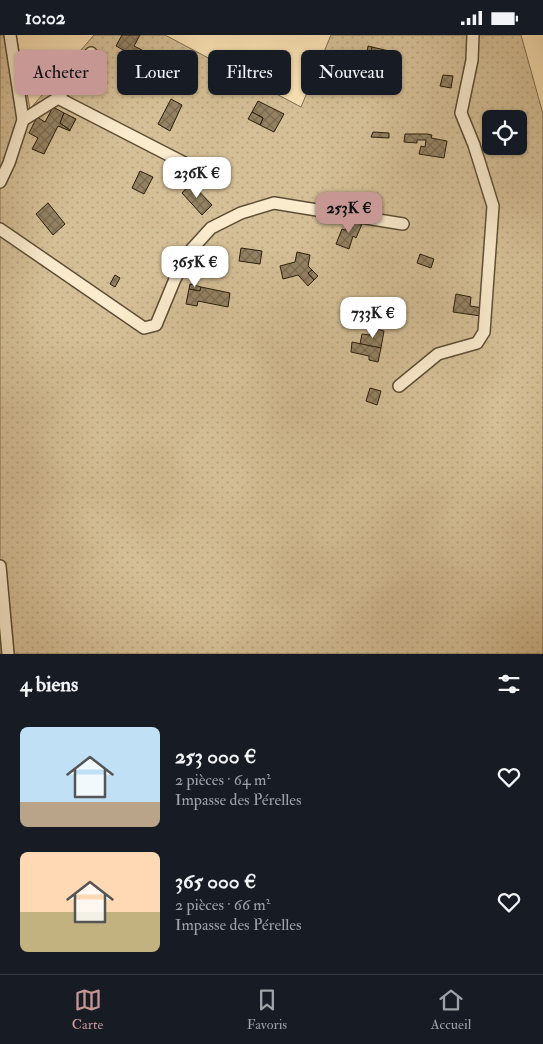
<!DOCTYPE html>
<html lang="fr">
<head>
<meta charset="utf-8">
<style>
  body { margin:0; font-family:"IM FELL Double Pica",serif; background:#20242c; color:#f1f3f6; height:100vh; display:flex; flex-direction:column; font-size:19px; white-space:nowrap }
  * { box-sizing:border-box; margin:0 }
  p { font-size:16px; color:#9ea1a6 }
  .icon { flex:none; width:28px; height:28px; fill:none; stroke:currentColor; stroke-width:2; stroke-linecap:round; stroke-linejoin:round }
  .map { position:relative; height:619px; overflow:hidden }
  .side { display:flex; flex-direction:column; background:#171b24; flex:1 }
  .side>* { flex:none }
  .top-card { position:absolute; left:15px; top:15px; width:514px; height:45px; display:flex; gap:10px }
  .controls { position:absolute; left:482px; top:75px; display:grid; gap:10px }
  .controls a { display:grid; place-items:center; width:45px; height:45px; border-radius:8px; background:#171b24; box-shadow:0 1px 4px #0004; font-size:25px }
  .price { position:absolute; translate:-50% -42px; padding:0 11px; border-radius:10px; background:#fff; color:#222; font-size:16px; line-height:32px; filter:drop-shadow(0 1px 2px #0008) }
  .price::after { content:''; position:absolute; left:50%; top:30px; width:15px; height:11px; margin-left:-8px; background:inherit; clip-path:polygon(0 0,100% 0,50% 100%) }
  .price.on { background:#c59692; color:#111 }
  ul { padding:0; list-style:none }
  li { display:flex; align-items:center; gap:15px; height:125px; padding:0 20px }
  li span { display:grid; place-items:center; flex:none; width:140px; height:100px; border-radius:8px; color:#555 }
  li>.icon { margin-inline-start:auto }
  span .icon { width:60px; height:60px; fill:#fffc; stroke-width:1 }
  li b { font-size:21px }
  h2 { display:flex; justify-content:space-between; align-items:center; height:60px; padding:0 20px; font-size:21px }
  .chip { padding:0 18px; border-radius:8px; background:#171b24; box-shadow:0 1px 4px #0004; font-size:18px; line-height:45px }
  .chip.on { background:#c59692; color:#111 }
  .status { display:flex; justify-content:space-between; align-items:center; height:35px; padding:0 25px; background:#171b24; direction:ltr }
  .status svg { height:14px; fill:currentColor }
  .tabs { display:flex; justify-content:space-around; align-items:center; height:70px; border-top:1px solid #363941; background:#171b24; font-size:14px; color:#9ea1a6 }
  .tabs a { display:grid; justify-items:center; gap:2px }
  .tabs .on { color:#c59692 }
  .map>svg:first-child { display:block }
  .grass { fill:url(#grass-dots); stroke:#7e6e52; fill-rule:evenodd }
  .building { fill:url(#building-cross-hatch); stroke:#281d0d }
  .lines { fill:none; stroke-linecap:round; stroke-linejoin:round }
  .minor-casing { stroke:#5c4e36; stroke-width:14 }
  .minor { stroke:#faebcd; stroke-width:11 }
</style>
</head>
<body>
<div class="status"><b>10:02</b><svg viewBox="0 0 49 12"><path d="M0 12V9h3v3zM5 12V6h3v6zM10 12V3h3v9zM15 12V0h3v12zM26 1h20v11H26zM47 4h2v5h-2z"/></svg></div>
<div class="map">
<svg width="543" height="619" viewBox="0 0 543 619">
  <defs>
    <pattern id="grass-dots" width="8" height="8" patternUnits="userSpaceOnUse" patternTransform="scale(1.25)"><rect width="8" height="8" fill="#d5bf96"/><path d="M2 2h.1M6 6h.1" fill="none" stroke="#b7a480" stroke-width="1.8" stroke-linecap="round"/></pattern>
    <pattern id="building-cross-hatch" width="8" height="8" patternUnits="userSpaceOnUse" patternTransform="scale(1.25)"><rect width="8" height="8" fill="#948263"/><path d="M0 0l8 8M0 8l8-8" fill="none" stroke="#796a50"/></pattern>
  </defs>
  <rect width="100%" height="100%" fill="#f8e0b2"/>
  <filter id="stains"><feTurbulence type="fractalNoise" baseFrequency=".004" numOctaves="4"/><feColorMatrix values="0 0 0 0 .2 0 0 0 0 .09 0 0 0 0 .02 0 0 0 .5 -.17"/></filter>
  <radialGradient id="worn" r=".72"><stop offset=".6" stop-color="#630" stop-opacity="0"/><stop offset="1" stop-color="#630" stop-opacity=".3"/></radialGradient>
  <!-- grass -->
  <path class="grass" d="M 0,0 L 16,0 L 30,74 L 94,0 L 165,0 L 301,72 L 331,0 L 521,0 L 543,79 L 543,619 L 0,619 ZM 491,84 L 519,84 L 519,111 L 491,111 Z"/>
  <!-- building -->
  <g class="building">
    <path d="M 122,0 L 140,0 L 134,11 L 142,15 L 137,26 L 127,21 L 129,18 L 116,11 Z"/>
    <path d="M 368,11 L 372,12 L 368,32 L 365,32 Z"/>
    <path d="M 372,12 L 389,16 L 389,21 L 386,20 L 383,35 L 368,32 Z"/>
    <path d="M 443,40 L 453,41 L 451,53 L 440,51 Z"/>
    <path d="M 153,46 L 159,49 L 154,58 L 148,55 Z"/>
    <path d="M 171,64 L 182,70 L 170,96 L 158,89 Z"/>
    <path d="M 258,66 L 284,79 L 274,97 L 260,90 L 263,83 L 252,77 Z"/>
    <path d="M 53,72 L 64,78 L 60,88 L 70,95 L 70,96 L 58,91 L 44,119 L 32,114 L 38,103 L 29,98 L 37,82 L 45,87 Z"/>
    <path d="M 252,77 L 263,83 L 260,90 L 248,84 Z"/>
    <path d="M 64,78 L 76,84 L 70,95 L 60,88 Z"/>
    <path d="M 373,97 L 389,98 L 389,103 L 371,102 Z"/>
    <path d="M 405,99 L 427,99 L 432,100 L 431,103 L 447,106 L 444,123 L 419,119 L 421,111 L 425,112 L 426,105 L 417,105 L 417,108 L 404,107 Z"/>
    <path d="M 140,136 L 153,142 L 144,159 L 132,153 Z"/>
    <path d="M 191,148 L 212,170 L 202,180 L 182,158 Z"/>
    <path d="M 48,168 L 65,189 L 53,200 L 36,179 Z"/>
    <path d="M 350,183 L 362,189 L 356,203 L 353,201 L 349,214 L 336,209 L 342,194 L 345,195 Z"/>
    <path d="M 241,213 L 262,216 L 260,229 L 239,226 Z"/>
    <path d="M 297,217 L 310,220 L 308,231 L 312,235 L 308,238 L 314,245 L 308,251 L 298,240 L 283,244 L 280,231 L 295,227 Z"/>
    <path d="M 420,219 L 434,224 L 431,233 L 417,228 Z"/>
    <path d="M 312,235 L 318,241 L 314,245 L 308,238 Z"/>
    <path d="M 115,240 L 120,243 L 115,252 L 110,249 Z"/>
    <path d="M 190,249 L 201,252 L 200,256 L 189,254 Z"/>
    <path d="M 201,252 L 230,258 L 228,272 L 198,266 L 197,271 L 186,269 L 189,254 L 200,256 Z"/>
    <path d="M 456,259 L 471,262 L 470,271 L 483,273 L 481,281 L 453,277 Z"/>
    <path d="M 371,293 L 384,296 L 381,313 L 360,309 L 362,299 L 370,300 Z"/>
    <path d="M 352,307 L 381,313 L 378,327 L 369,325 L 369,321 L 351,317 Z"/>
    <path d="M 370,353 L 381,356 L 377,370 L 366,366 Z"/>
  </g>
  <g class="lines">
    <defs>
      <g id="minor">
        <path d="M 58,63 L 91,18"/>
        <path d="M 23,85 L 58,63 L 196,134"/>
        <path d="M 0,147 L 9,128 L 23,85 L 10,0"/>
        <path d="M 0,194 L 144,293 L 156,290 L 175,244 L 191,215 L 211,193 L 241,178 L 274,168 L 403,189"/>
        <path d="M 399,351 L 438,319 L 477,308 L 484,297 L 493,171 L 474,110 L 461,78 L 472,25 L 473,0"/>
        <path d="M 0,531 L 8,619"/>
      </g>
    </defs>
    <!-- minor casing -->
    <use href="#minor" class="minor-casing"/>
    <!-- minor -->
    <use href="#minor" class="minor"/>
  </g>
  <rect width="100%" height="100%" filter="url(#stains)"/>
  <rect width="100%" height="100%" fill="url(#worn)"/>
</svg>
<div class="controls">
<a><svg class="icon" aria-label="locate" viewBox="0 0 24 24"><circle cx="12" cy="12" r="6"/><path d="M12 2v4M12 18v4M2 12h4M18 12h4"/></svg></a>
</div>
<b class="price" style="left:197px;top:164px">236K €</b>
<b class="price on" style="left:349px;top:199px">253K €</b>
<b class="price" style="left:195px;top:253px">365K €</b>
<b class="price" style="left:373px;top:304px">733K €</b>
<div class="top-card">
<a class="chip on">Acheter</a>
<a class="chip">Louer</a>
<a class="chip">Filtres</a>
<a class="chip">Nouveau</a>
</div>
</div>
<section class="side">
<h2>4 biens<svg class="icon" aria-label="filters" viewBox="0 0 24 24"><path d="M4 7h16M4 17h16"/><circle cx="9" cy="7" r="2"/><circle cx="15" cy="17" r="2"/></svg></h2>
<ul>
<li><span style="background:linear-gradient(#bfe0f5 75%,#b9a48a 0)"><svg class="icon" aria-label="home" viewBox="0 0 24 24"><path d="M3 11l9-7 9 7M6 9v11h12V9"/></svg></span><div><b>253 000 €</b><p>2 pièces · 64 m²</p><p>Impasse des Pérelles</p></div><svg class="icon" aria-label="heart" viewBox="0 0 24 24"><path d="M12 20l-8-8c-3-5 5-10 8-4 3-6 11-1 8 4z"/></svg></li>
<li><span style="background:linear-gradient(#ffd9b3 60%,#c2b280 0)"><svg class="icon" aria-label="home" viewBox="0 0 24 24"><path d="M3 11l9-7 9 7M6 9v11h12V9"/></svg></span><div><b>365 000 €</b><p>2 pièces · 66 m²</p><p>Impasse des Pérelles</p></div><svg class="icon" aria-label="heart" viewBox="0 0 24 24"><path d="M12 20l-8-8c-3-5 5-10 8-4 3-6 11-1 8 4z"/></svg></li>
</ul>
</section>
<nav class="tabs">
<a class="on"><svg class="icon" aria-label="map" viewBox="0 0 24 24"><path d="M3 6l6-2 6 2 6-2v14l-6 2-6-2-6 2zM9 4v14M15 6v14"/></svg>Carte</a>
<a><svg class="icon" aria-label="saved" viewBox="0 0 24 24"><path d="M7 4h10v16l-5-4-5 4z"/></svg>Favoris</a>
<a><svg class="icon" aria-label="home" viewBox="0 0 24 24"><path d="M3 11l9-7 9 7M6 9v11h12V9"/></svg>Accueil</a>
</nav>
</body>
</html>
